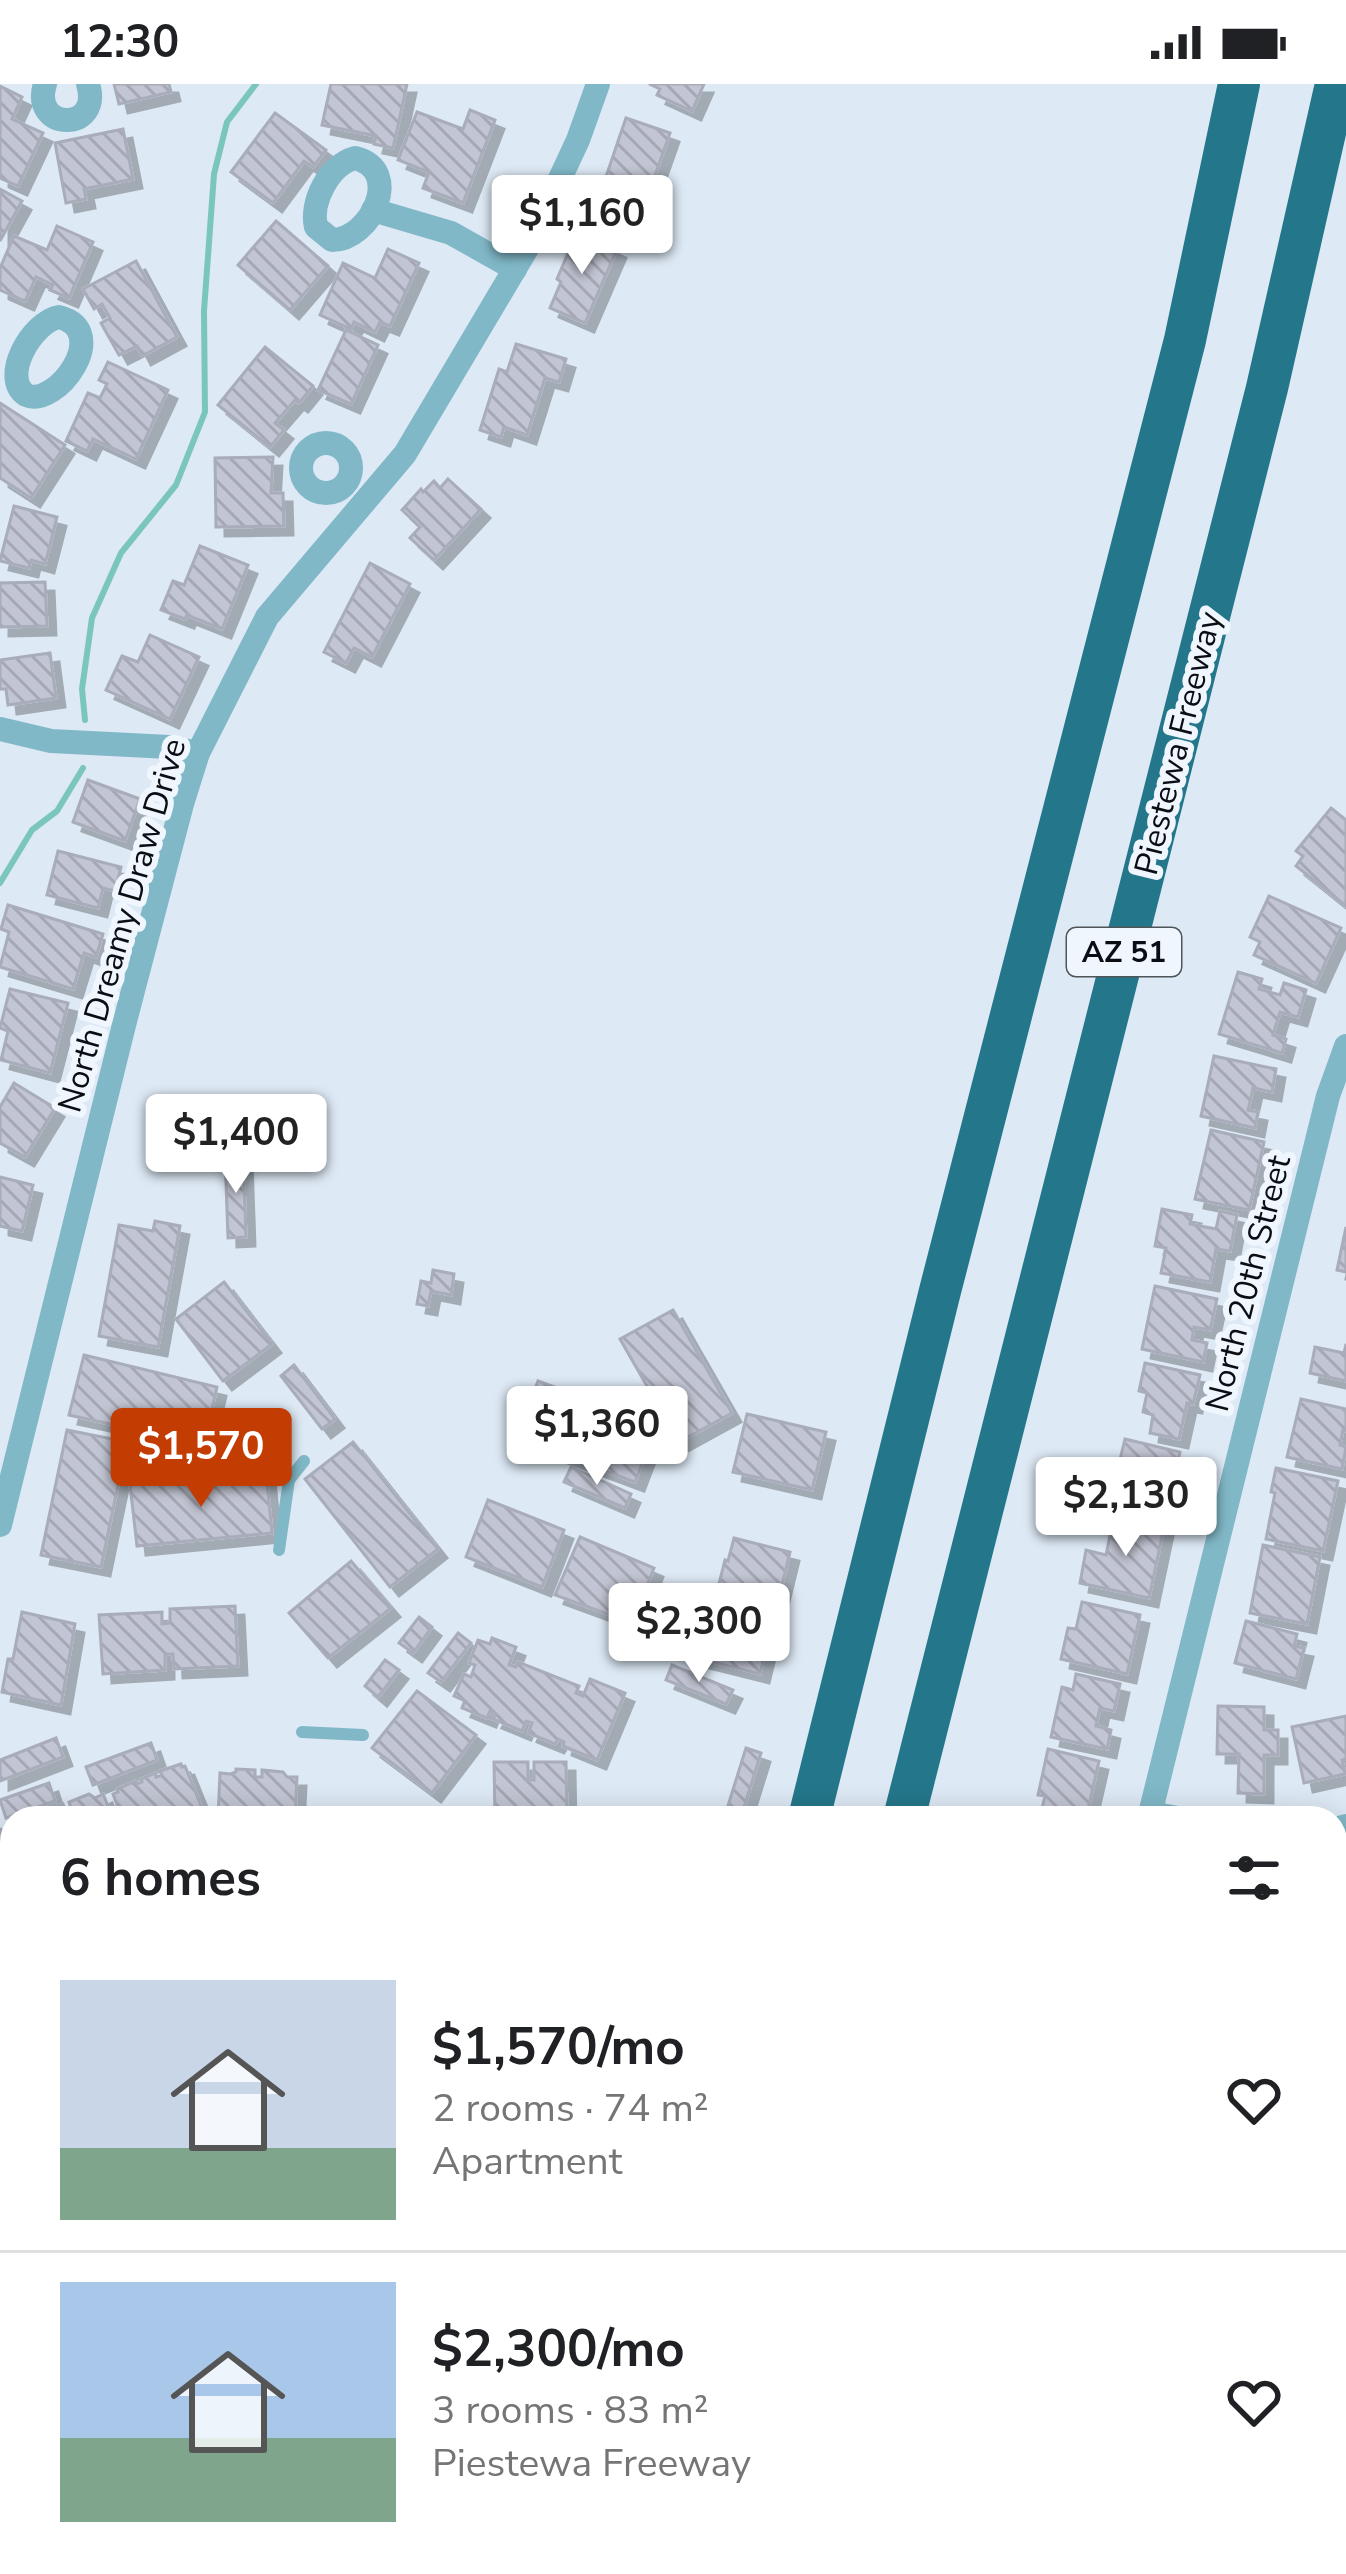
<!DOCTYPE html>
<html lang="en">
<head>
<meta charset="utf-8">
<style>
  body { margin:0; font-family:"Nunito Sans",sans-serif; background:#f6f6f6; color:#202124; height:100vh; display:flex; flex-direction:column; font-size:45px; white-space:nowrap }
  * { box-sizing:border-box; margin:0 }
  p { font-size:39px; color:#757577 }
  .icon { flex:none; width:66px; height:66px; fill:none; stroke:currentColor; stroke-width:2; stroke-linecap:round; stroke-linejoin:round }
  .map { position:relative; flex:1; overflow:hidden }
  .details { position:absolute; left:0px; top:1722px; width:1347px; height:768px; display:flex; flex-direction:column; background:#fff; border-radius:36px 36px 0 0; box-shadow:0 6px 30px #0003 }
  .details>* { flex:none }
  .price { position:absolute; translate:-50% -102px; padding:0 27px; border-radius:12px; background:#fff; color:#222; font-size:39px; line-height:78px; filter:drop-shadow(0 3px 6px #0008) }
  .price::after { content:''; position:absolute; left:50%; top:72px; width:36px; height:27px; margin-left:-18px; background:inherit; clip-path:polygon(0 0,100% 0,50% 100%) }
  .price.on { background:#c33c02; color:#fff }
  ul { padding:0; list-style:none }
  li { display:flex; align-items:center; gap:36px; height:300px; padding:0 60px }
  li+li { border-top:3px solid #e0e0e0 }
  li span { display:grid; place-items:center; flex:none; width:336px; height:240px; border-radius:0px; color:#555 }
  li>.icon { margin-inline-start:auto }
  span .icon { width:144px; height:144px; fill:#fffc; stroke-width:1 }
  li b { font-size:51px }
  h2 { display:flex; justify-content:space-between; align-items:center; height:144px; padding:0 60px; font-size:51px }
  .status { display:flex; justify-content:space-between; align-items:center; height:84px; padding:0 60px; background:#fff; direction:ltr }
  .status svg { height:33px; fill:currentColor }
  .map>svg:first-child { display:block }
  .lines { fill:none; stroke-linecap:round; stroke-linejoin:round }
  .stream { stroke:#7bc6bc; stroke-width:6 }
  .building { fill:url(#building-back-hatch); stroke:#a9acba; stroke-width:3; filter:url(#shadow) }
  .service { stroke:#81b8c7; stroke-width:12 }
  .minor { stroke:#81b8c7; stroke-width:24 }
  .motorway { stroke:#24778a; stroke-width:42 }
  .labels { text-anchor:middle; stroke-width:12; stroke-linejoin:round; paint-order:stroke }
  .shield { fill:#eff6fd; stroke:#4f5458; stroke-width:3 }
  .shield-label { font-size:30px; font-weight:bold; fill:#0a0e12 }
  .street-label { font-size:33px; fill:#0a0e12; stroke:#eff6fd }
</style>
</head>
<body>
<div class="status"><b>12:30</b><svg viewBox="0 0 49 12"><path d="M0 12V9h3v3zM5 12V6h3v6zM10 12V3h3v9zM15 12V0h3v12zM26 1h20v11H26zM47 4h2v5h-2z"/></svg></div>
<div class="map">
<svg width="1346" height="2490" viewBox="0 0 1346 2490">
  <defs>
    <pattern id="building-back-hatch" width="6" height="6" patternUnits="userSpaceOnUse" patternTransform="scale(3)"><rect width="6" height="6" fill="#c2c5d3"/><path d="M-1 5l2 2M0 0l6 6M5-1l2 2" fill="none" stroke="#a5a8b4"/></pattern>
    <filter id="shadow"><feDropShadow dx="9" dy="9" stdDeviation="0" flood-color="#0004"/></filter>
  </defs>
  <rect width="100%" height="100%" fill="#dde9f5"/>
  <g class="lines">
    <!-- stream -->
    <g class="stream">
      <path d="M 85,636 L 82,605 L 92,534 L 121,469 L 176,401 L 205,328 L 204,227 L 214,90 L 227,38 L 256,0"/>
      <path d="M 0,799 L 32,746 L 57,727 L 83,684"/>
    </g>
  </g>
  <!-- building -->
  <g class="building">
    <path d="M 114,0 L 169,0 L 171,8 L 119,20 Z"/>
    <path d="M 331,0 L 407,0 L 393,64 L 374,60 L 376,52 L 322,41 Z"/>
    <path d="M 649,0 L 704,0 L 692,27 L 657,11 L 660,5 Z"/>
    <path d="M 0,2 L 22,13 L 12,35 L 43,49 L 18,102 L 0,94 Z"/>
    <path d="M 470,26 L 495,36 L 463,119 L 423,104 L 429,88 L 398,76 L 417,28 L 463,45 Z"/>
    <path d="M 275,29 L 326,66 L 313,83 L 304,77 L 273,119 L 231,88 Z"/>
    <path d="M 626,34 L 670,49 L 641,131 L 598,116 Z"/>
    <path d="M 123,45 L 133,95 L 84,105 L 86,115 L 66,119 L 55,59 Z"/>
    <path d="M 0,105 L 22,117 L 0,157 Z"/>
    <path d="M 276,137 L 328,182 L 290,226 L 238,181 Z"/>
    <path d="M 57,142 L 93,158 L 69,214 L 50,206 L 53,201 L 36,193 L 25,217 L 0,206 L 0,184 L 14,152 L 47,166 Z"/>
    <path d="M 577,148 L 617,165 L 585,239 L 550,224 L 561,198 L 557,195 Z"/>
    <path d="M 388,165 L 419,179 L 390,242 L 380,238 L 375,248 L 354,238 L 351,245 L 320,231 L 343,179 L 375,194 Z"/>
    <path d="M 136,177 L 177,253 L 142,272 L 137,262 L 119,271 L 101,239 L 110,234 L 102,220 L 94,225 L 83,205 Z"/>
    <path d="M 346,246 L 378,261 L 351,320 L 318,306 Z"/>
    <path d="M 516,260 L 566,275 L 559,298 L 545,294 L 527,351 L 504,343 L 501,353 L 480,346 L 499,285 L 507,288 Z"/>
    <path d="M 265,263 L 313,302 L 299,319 L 295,316 L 275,339 L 284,346 L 270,363 L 218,321 Z"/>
    <path d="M 108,278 L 168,306 L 136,375 L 93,355 L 87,367 L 66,357 L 88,309 L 100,314 L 107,300 L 99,296 Z"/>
    <path d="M 0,319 L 65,361 L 31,414 L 0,394 Z"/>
    <path d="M 273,373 L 271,409 L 283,409 L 284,442 L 216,443 L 215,374 Z"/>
    <path d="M 448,395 L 481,425 L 434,476 L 410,454 L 420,443 L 402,426 L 421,405 L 423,408 L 434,397 L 440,404 Z"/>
    <path d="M 14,422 L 57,433 L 45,480 L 31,476 L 29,484 L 0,477 Z"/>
    <path d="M 200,462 L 248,481 L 222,545 L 187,531 L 185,535 L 161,526 L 173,497 L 184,501 Z"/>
    <path d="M 370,479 L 410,500 L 372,573 L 354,564 L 346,579 L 324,568 Z"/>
    <path d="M 45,498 L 47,542 L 0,543 L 0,499 Z"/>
    <path d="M 150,551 L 199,573 L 170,635 L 106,606 L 122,572 L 138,578 Z"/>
    <path d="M 50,569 L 56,614 L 8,621 L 6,605 L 0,605 L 0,576 Z"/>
    <path d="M 88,696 L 140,715 L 125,757 L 73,738 Z"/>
    <path d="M 1331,724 L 1346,736 L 1346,822 L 1296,782 L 1303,772 L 1296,767 Z"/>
    <path d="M 58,767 L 121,783 L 115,807 L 103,804 L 98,824 L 47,811 Z"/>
    <path d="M 1269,812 L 1341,844 L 1316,899 L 1254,871 L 1260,858 L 1250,853 Z"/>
    <path d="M 8,821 L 103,850 L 96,873 L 84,869 L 73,905 L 0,883 L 9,848 L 1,845 Z"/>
    <path d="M 1238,888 L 1262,895 L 1259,905 L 1280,911 L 1284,899 L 1306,906 L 1298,933 L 1280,928 L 1273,951 L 1286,955 L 1282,969 L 1219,950 Z"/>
    <path d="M 10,905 L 68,919 L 50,989 L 1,976 L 8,947 L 0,944 Z"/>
    <path d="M 1214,972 L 1276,985 L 1272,1008 L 1253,1004 L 1248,1026 L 1258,1028 L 1255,1044 L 1201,1032 Z"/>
    <path d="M 14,999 L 55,1024 L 25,1073 L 0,1059 L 0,1023 Z"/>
    <path d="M 1211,1046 L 1264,1058 L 1249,1126 L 1195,1115 Z"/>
    <path d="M 243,1070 L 246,1153 L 228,1154 L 225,1071 Z"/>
    <path d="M 0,1093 L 33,1101 L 22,1147 L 0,1142 Z"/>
    <path d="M 1162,1125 L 1192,1131 L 1190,1140 L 1216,1145 L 1220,1127 L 1237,1131 L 1230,1167 L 1216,1165 L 1210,1198 L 1161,1189 L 1166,1164 L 1155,1162 Z"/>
    <path d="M 155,1137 L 180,1142 L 158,1263 L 99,1252 L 119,1141 L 153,1147 Z"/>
    <path d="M 1346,1143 L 1346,1188 L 1337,1186 Z"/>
    <path d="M 433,1186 L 454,1190 L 451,1211 L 431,1207 L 428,1222 L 417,1220 L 421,1197 L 431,1199 Z"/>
    <path d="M 224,1198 L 272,1260 L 223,1297 L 176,1235 Z"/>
    <path d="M 1155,1202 L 1217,1215 L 1210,1246 L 1194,1243 L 1192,1256 L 1207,1259 L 1203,1278 L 1142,1265 Z"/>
    <path d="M 673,1226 L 732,1329 L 679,1358 L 620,1255 Z"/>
    <path d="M 1346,1260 L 1346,1297 L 1310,1289 L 1315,1263 L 1344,1269 Z"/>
    <path d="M 84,1271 L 217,1303 L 203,1363 L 139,1349 L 143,1333 L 136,1331 L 133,1345 L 69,1331 Z"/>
    <path d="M 1145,1279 L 1200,1291 L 1193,1320 L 1187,1319 L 1179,1355 L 1150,1349 L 1153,1331 L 1143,1328 L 1147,1309 L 1139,1307 Z"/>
    <path d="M 294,1281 L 335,1335 L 322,1345 L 281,1292 Z"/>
    <path d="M 538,1297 L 657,1341 L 635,1398 L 516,1354 Z"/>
    <path d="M 1301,1315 L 1346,1325 L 1346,1347 L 1343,1346 L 1340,1361 L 1346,1363 L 1342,1385 L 1287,1373 Z"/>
    <path d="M 747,1330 L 826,1348 L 812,1406 L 733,1388 Z"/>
    <path d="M 67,1346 L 127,1358 L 101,1483 L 41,1471 Z"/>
    <path d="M 1125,1355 L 1180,1368 L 1176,1386 L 1165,1383 L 1160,1405 L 1172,1408 L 1167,1429 L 1123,1419 L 1129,1395 L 1116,1392 Z"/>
    <path d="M 353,1358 L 438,1465 L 390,1503 L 305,1395 Z"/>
    <path d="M 571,1383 L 631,1410 L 625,1424 L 564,1398 Z"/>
    <path d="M 1276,1384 L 1338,1397 L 1323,1467 L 1266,1455 L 1275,1409 L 1271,1408 Z"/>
    <path d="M 266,1388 L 272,1449 L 137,1462 L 130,1401 L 161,1398 L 162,1401 Z"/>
    <path d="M 488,1416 L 564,1446 L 542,1503 L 466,1473 Z"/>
    <path d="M 1114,1432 L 1164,1443 L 1149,1514 L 1080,1499 L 1086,1466 L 1106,1471 Z"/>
    <path d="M 580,1453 L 654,1484 L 632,1539 L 555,1511 Z"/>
    <path d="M 734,1454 L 790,1468 L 760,1590 L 700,1575 L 725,1476 L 728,1477 Z"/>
    <path d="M 1263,1461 L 1320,1473 L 1307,1540 L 1250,1529 Z"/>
    <path d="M 351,1477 L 391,1524 L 328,1574 L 289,1529 Z"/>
    <path d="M 1082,1518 L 1140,1531 L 1127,1590 L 1061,1575 L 1068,1544 L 1076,1545 Z"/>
    <path d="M 235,1522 L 238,1582 L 174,1585 L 173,1570 L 165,1570 L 165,1586 L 103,1590 L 99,1531 L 162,1528 L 162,1540 L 170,1539 L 170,1525 Z"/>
    <path d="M 22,1528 L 75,1540 L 61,1621 L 2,1608 L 8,1575 L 13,1575 Z"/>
    <path d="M 419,1533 L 432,1543 L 413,1569 L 399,1559 Z"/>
    <path d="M 1246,1537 L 1297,1550 L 1294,1562 L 1304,1564 L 1296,1595 L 1235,1579 Z"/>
    <path d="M 458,1549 L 471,1559 L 441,1598 L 428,1589 Z"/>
    <path d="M 492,1554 L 516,1563 L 509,1581 L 516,1583 L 518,1578 L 579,1602 L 576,1609 L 583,1612 L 590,1595 L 625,1609 L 597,1676 L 563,1662 L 564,1658 L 558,1655 L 555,1660 L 528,1649 L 532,1639 L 526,1637 L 522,1647 L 493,1635 L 496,1630 L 490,1627 L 487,1634 L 462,1624 L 465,1617 L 454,1612 L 464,1590 L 471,1593 L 475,1581 L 469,1579 L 478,1556 L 490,1560 Z"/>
    <path d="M 385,1576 L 399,1586 L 378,1613 L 365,1602 Z"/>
    <path d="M 672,1581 L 733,1606 L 726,1620 L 666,1596 Z"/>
    <path d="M 1076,1590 L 1120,1600 L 1114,1627 L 1100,1624 L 1096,1642 L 1111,1646 L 1107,1665 L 1051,1653 L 1062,1603 L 1073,1606 Z"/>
    <path d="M 417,1607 L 476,1651 L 432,1709 L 372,1664 Z"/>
    <path d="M 1218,1622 L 1264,1623 L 1264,1646 L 1278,1646 L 1278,1671 L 1264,1671 L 1264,1710 L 1238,1709 L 1239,1670 L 1217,1670 Z"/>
    <path d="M 1346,1632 L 1346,1675 L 1342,1676 L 1345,1690 L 1304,1699 L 1292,1643 Z"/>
    <path d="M 56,1654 L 63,1673 L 0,1697 L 0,1676 Z"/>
    <path d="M 151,1659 L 157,1676 L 93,1701 L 86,1683 Z"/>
    <path d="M 746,1664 L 761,1669 L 741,1733 L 726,1728 Z"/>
    <path d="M 1048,1665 L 1099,1677 L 1086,1734 L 1040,1733 L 1045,1712 L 1038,1711 Z"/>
    <path d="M 494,1678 L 528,1678 L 528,1696 L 534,1696 L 534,1678 L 566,1678 L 567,1734 L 495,1734 Z"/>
    <path d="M 181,1680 L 182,1683 L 185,1682 L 206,1734 L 122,1734 L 113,1710 L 118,1708 L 117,1705 L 136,1697 L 137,1700 L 142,1698 L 141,1695 L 155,1689 L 156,1693 L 162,1691 L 160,1687 Z"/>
    <path d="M 236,1685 L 255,1686 L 255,1693 L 262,1693 L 262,1686 L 283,1688 L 287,1693 L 297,1693 L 295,1734 L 218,1734 L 220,1689 L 230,1690 L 236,1688 Z"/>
    <path d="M 49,1699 L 55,1717 L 6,1734 L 0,1716 Z"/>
    <path d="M 89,1710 L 95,1714 L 103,1710 L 113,1734 L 41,1734 L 46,1730 L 44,1727 L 63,1720 L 65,1726 L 71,1724 L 69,1718 Z"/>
    <path d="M 0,1745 L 12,1748 L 12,1827 L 0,1825 Z"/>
    <path d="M 1346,1808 L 1346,1846 L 1335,1849 L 1335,1811 Z"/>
    <path d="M 0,1832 L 8,1834 L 7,1839 L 11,1839 L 6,1861 L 0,1860 Z"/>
    <path d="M 1335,1903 L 1346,1903 L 1346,1958 L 1335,1959 Z"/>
    <path d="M 1335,2060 L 1346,2060 L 1346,2105 L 1341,2105 L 1341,2112 L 1335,2112 Z"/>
    <path d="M 0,2088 L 12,2091 L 12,2189 L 0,2237 Z"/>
    <path d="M 1335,2160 L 1346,2160 L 1346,2211 L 1344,2211 L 1344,2202 L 1335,2202 Z"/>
    <path d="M 1335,2310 L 1346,2310 L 1346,2352 L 1335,2353 Z"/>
    <rect x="1335" y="2416" width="11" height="56"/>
  </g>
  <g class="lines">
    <!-- service -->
    <g class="service">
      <path d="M 279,1466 L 289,1396 L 304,1377"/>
      <path d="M 302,1648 L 363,1651"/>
    </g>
    <!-- minor -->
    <g class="minor">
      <path d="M 45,0 C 30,47 103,49 88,0"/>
      <path d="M 355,74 C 404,86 371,156 332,156 L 316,143 C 310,118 329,81 355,74 Z"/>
      <path d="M 373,126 L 451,149 L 515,185"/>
      <path d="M 59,233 C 113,247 56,325 26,311 C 0,293 32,238 59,233 Z"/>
      <circle cx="326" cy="384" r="25"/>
      <path d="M 0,645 L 51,657 L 169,663 L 198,669"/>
      <path d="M 0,1441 L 124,941 L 182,720 L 198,669 L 267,533 L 405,370 L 529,161 L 578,56 L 598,0"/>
      <path d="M 1150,1729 L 1178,1734"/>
      <path d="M 1149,1734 L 1328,1012 L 1346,962"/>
      <path d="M 1335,1745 L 1346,1742"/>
      <path d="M 0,1971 L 12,1974"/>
      <path d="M 1335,2011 L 1346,2011"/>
      <path d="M 1335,2256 L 1346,2256"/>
      <path d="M 0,2469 L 12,2473"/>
      <path d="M 52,2478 L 114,2486 L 533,2486"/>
      <path d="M 959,2478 L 959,2490"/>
      <path d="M 574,2490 L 577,2478"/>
    </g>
    <!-- motorway -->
    <g class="motorway">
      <path d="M 809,1734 L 940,1207 L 1185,256 L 1239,0"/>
      <path d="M 904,1734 L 1267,304 L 1336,0"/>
      <path d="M 621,2490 L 624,2478"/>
      <path d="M 709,2490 L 713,2478"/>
    </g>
  </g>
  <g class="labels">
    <!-- shield labels -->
    <rect class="shield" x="1067" y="844" width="114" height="48" rx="9"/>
    <g class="shield-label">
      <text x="1124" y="878">AZ 51</text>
    </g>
    <!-- street labels -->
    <g class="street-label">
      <text transform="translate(1177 659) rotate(-76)" y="12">Piestewa Freeway</text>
      <text transform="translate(121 841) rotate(-74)" y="12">North Dreamy Draw Drive</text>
      <text transform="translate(1247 1199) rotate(-76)" y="12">North 20th Street</text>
    </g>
  </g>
</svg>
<b class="price" style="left:582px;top:193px">$1,160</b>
<b class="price" style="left:236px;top:1112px">$1,400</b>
<b class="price" style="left:597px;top:1404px">$1,360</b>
<b class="price on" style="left:201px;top:1426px">$1,570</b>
<b class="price" style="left:1126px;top:1475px">$2,130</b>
<b class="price" style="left:699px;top:1601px">$2,300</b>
<section class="details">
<h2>6 homes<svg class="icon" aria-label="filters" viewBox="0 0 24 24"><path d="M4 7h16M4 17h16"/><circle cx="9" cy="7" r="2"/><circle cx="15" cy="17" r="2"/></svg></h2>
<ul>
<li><span style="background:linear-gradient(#c9d6e8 70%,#7fa58c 0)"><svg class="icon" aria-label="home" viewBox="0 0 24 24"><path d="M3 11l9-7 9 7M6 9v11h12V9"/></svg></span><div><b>$1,570/mo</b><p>2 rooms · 74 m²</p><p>Apartment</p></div><svg class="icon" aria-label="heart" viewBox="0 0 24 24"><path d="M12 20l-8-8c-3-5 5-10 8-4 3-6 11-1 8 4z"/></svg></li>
<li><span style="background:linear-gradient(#a9c7e8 65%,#7fa58c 0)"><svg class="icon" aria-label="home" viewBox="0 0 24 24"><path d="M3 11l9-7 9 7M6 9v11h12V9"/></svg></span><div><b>$2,300/mo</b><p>3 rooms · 83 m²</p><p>Piestewa Freeway</p></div><svg class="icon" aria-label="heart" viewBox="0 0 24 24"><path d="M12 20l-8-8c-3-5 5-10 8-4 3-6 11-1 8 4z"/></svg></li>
</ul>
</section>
</div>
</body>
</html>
